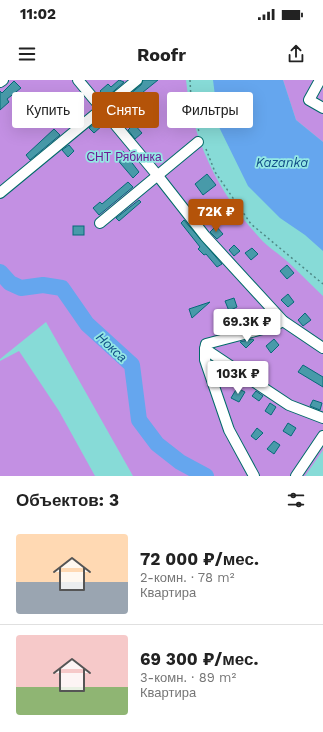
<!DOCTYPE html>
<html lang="ru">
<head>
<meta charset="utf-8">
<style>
  body { margin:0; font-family:"Work Sans",sans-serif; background:#f2f2f2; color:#222; height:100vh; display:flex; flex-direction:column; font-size:15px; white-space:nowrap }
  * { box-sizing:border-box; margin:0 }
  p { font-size:13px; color:#767676 }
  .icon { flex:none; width:22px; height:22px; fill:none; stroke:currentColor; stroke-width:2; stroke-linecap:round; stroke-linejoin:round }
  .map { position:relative; height:396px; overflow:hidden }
  .side { display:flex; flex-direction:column; background:#fff; flex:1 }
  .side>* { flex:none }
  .top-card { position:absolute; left:12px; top:12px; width:299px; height:36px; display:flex; gap:8px }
  .price { position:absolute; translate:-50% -34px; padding:0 9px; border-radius:4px; background:#fff; color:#222; font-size:13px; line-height:26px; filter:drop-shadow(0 1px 2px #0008) }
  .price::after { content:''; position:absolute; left:50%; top:24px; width:12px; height:9px; margin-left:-6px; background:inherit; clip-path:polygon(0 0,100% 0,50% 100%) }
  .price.selected { background:#b45309; color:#fff }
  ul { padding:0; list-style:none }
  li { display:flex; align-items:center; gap:12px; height:100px; padding:0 16px }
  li+li { border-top:1px solid #e0e0e0 }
  li span { display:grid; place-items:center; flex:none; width:112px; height:80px; border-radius:4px; color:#555 }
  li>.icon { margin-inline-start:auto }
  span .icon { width:48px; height:48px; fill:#fffc; stroke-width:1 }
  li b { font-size:17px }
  h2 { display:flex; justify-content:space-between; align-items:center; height:48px; padding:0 16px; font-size:17px }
  .tag { padding:0 14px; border-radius:4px; background:#fff; box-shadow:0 4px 16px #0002; font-size:14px; line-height:36px }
  .tag.selected { background:#b45309; color:#fff }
  .status { display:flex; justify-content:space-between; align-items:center; height:28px; padding:0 20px; background:#fff; direction:ltr }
  .status svg { height:11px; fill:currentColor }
  header { display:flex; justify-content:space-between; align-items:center; height:52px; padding:0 16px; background:#fff; font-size:18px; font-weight:700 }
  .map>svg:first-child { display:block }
  .green { fill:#c390e3 }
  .water { fill:#65a6ee }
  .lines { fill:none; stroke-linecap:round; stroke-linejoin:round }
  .river { stroke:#65a6ee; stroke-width:16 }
  .building { fill:#489aa9; stroke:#066a79 }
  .minor-casing { stroke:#006b68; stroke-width:12 }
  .path { stroke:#4e8986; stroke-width:1.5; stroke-dasharray:2 3; stroke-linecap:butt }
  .minor { stroke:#fff; stroke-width:10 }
  .labels { text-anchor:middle; stroke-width:3.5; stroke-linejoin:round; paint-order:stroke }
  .park-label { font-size:12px; fill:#6d1a94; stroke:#94e8e4 }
  .water-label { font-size:13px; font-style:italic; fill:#124e87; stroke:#94e8e4 }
</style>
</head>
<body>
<div class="status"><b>11:02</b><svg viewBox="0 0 49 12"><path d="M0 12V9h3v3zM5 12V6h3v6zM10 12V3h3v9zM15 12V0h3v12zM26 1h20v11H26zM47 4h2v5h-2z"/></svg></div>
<header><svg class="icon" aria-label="menu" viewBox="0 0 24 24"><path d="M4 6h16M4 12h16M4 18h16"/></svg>Roofr<svg class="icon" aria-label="share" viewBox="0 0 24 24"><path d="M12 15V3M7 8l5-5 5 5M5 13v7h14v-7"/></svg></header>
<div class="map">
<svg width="323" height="396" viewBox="0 0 323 396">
  <rect width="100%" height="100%" fill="#87dbd7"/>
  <!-- green -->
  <g class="green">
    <path d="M 0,0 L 186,0 C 192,59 218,112 258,156 C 266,166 278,173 288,182 C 300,193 311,205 323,216 L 323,370 L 305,396 L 133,396 L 46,242 L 0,279 L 0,199 L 14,211 L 0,197 Z"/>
    <path d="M 283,0 L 323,0 L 323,62 L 296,40 Z"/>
    <path d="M 19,271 L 59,331 L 95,396 L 0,396 L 0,281 Z"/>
  </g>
  <!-- water -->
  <path class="water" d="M 213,0 L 283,0 L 296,40 L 323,62 L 323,171 L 305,155 L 280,138 L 248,106 L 219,47 Z"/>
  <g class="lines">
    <!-- river -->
    <path class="river" d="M 0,192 L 10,203 L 21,208 L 43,205 L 62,208 L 87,244 L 132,285 L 139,340 L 157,364 L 180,382 L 206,396"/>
  </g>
  <!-- building -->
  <g class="building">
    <path d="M 119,0 L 124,2 L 106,18 L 100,11 L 108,4 L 111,7 Z"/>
    <path d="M 143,0 L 158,0 L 127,25 L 123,20 L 141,5 Z"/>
    <path d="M 14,1 L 21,8 L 7,19 L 9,22 L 0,30 L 0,11 L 2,13 Z"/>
    <path d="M 99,40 L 103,45 L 94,53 L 89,48 Z"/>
    <path d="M 134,44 L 142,53 L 135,59 L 128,50 Z"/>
    <path d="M 54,49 L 60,55 L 30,80 L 26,75 Z"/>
    <path d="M 69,65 L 74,71 L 68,77 L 62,70 Z"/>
    <path d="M 123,71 L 139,92 L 133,98 L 115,77 Z"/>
    <path d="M 207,94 L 216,105 L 203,115 L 195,104 Z"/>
    <path d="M 128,102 L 133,107 L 99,135 L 93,128 L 100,122 L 102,124 Z"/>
    <path d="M 139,120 L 141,122 L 119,141 L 116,138 Z"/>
    <path d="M 199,123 L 204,129 L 197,134 L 193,128 Z"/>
    <path d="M 184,140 L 222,184 L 217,187 L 206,174 L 204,175 L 198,169 L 200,167 L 181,143 Z"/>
    <rect x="73" y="146" width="11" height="9"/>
    <path d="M 216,146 L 223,154 L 217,159 L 210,152 Z"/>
    <path d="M 234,165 L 240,171 L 234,176 L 229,170 Z"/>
    <path d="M 252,168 L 258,174 L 251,180 L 245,173 Z"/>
    <path d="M 287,185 L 294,193 L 287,199 L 280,191 Z"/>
    <path d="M 288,214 L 294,222 L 288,227 L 281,220 Z"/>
    <path d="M 234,218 L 237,227 L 229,231 L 225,221 Z"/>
    <path d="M 210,222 L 192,238 L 189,229 Z"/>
    <path d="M 305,233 L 311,240 L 303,246 L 298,240 Z"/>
    <path d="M 252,259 L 254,260 L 246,268 L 240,262 Z"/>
    <path d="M 274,259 L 279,265 L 271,273 L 266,266 Z"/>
    <path d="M 303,285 L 323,297 L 323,307 L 298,292 Z"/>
    <path d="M 237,308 L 245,312 L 239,322 L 231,318 Z"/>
    <path d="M 256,311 L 263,316 L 259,321 L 252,316 Z"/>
    <path d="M 313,320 L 322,323 L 320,330 L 310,326 Z"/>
    <path d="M 270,323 L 276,327 L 271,335 L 265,331 Z"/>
    <path d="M 288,343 L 296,348 L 291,356 L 283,351 Z"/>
    <path d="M 257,348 L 263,353 L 256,360 L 251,356 Z"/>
    <path d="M 274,361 L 280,365 L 274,374 L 267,369 Z"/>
  </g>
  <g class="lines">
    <defs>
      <g id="minor">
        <path d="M 78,0 L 158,96 L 205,156 L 283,241 L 323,268"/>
        <path d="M 320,0 L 309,20 L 323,28"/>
        <path d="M 0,2 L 3,0"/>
        <path d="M 0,113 L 137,0"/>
        <path d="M 100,143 L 198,62"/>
        <path d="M 283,241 L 274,246 L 206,264 L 205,269 L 289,325 L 323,338"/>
        <path d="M 205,269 L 205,280 L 229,350 L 254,396"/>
        <path d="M 296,396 L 323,356"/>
      </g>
    </defs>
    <!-- minor casing -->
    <use href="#minor" class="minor-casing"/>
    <!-- path -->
    <g class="path">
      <path d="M 190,0 L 191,19 L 199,52"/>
      <path d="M 206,69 L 215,92 L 251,144 L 323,204"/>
    </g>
    <!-- minor -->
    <use href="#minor" class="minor"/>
  </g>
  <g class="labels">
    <!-- park labels -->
    <g class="park-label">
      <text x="124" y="81">СНТ Рябинка</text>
    </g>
    <!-- water labels -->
    <g class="water-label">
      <text x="282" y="87">Kazanka</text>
      <text transform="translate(112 267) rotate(43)" y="5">Нокса</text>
    </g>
  </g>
</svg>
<b class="price selected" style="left:216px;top:153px">72K ₽</b>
<b class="price" style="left:247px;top:263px">69.3K ₽</b>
<b class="price" style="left:238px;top:315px">103K ₽</b>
<div class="top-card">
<a class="tag">Купить</a>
<a class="tag selected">Снять</a>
<a class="tag">Фильтры</a>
</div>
</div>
<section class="side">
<h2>Объектов: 3<svg class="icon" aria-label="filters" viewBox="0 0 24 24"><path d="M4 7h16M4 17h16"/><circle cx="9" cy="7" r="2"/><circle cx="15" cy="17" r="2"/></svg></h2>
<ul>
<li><span style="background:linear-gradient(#ffd9b3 60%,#9aa5b1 0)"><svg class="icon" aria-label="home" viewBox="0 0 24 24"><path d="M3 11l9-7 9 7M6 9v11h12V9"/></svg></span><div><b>72 000 ₽/мес.</b><p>2-комн. · 78 m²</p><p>Квартира</p></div></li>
<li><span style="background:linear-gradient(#f6c9c9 65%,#8fb573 0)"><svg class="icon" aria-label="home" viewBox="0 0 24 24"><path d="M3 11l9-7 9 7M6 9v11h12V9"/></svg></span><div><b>69 300 ₽/мес.</b><p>3-комн. · 89 m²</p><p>Квартира</p></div></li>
</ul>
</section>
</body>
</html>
